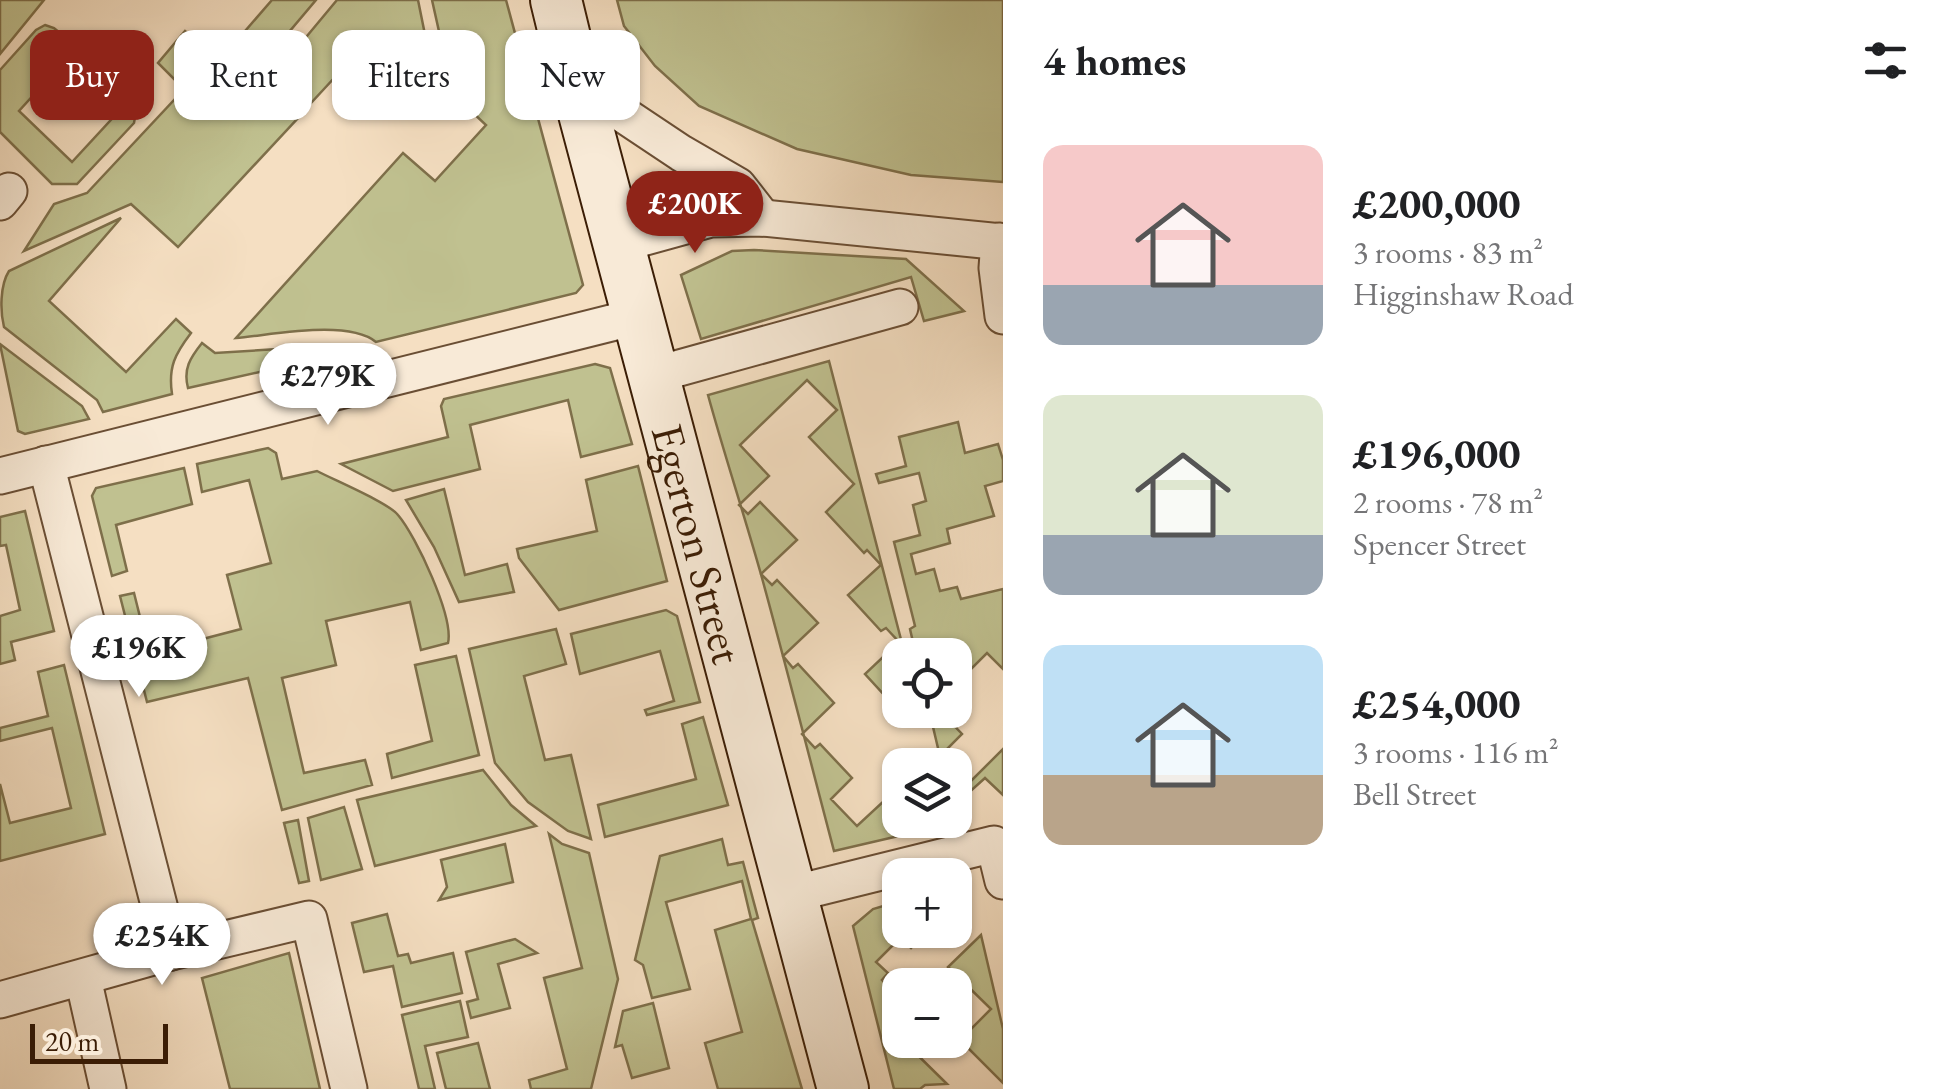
<!DOCTYPE html>
<html lang="en">
<head>
<meta charset="utf-8">
<style>
  body { margin:0; font-family:"EB Garamond",serif; background:#f2f2f2; color:#202124; height:100vh; display:flex; flex-direction:column; font-size:38px; white-space:nowrap }
  * { box-sizing:border-box; margin:0 }
  p { font-size:32px; color:#757577 }
  .icon { flex:none; width:55px; height:55px; fill:none; stroke:currentColor; stroke-width:2; stroke-linecap:round; stroke-linejoin:round }
  .map { position:relative; flex:1; overflow:hidden }
  .side { display:flex; flex-direction:column; background:#fff; width:950px }
  .side>* { flex:none }
  .hud { position:absolute; left:30px; top:30px; width:822px; height:90px; display:flex; gap:20px }
  .tools { position:absolute; left:882px; top:638px; display:grid; gap:20px }
  .tools a { display:grid; place-items:center; width:90px; height:90px; border-radius:20px; background:#fff; box-shadow:0 2px 8px #0004; font-size:50px }
  .scale { position:absolute; left:30px; bottom:25px; width:138px; box-sizing:border-box; padding-left:10px; border:5px solid #3b1d05; border-top:0; font-size:28px; line-height:35px; white-space:nowrap; color:#3b1d05; -webkit-text-stroke:8px #f8ead7; paint-order:stroke }
  .price { position:absolute; translate:-50% -85px; padding:0 22px; border-radius:35px; background:#fff; color:#222; font-size:32px; line-height:65px; filter:drop-shadow(0 2px 5px #0008) }
  .price::after { content:''; position:absolute; left:50%; top:60px; width:30px; height:22px; margin-left:-15px; background:inherit; clip-path:polygon(0 0,100% 0,50% 100%) }
  .price.active { background:#8f2418; color:#fff }
  ul { padding:0; list-style:none }
  li { display:flex; align-items:center; gap:30px; height:250px; padding:0 40px }
  li span { display:grid; place-items:center; flex:none; width:280px; height:200px; border-radius:20px; color:#555 }
  li>.icon { margin-inline-start:auto }
  span .icon { width:120px; height:120px; fill:#fffc; stroke-width:1 }
  li b { font-size:42px }
  h2 { display:flex; justify-content:space-between; align-items:center; height:120px; padding:0 40px; font-size:42px }
  .tag { padding:0 35px; border-radius:20px; background:#fff; box-shadow:0 2px 8px #0004; font-size:35px; line-height:90px }
  .tag.active { background:#8f2418; color:#fff }
  main { display:flex; flex:1; min-height:0 }
  .map>svg:first-child { display:block }
  .green { fill:#c0c190; stroke:#7e6f4a; stroke-width:2.5 }
  .lines { fill:none; stroke-linecap:round; stroke-linejoin:round }
  .street-casing { stroke:#6a4e34; stroke-width:39 }
  .secondary-casing { stroke:#3b1d05; stroke-width:54 }
  .street { stroke:#f8ead7; stroke-width:35 }
  .secondary { stroke:#f8ead7; stroke-width:50 }
  .labels { text-anchor:middle; stroke-width:8; stroke-linejoin:round; paint-order:stroke }
  .street-label { font-size:45px; fill:#3b1d05; stroke:#f8ead7 }
</style>
</head>
<body>
<main>
<div class="map">
<svg width="1003" height="1089" viewBox="0 0 1003 1089">
  <rect width="100%" height="100%" fill="#f5dfc2"/>
  <filter id="stains"><feTurbulence type="fractalNoise" baseFrequency=".002" numOctaves="4"/><feColorMatrix values="0 0 0 0 .2 0 0 0 0 .09 0 0 0 0 .02 0 0 0 .5 -.17"/></filter>
  <radialGradient id="worn" r=".72"><stop offset=".6" stop-color="#630" stop-opacity="0"/><stop offset="1" stop-color="#630" stop-opacity=".3"/></radialGradient>
  <!-- green -->
  <g class="green">
    <path d="M 0,0 L 44,0 L 0,54 Z"/>
    <path d="M 272,0 L 316,0 L 251,77 L 238,82 L 176,81 L 158,63 L 185,31 L 220,60 Z"/>
    <path d="M 337,0 L 418,0 L 440,109 L 434,116 L 361,49 L 311,103 L 302,42 Z"/>
    <path d="M 432,0 L 506,0 L 583,285 L 576,293 L 376,342 C 348,319 272,335 236,338 L 403,153 L 435,181 L 486,125 L 453,94 Z"/>
    <path d="M 617,0 L 1003,0 L 1003,182 L 911,175 L 797,149 L 699,106 L 655,66 L 624,26 Z"/>
    <path d="M 45,25 L 54,28 L 77,47 L 19,111 L 72,162 L 120,110 L 76,69 L 87,58 C 106,75 141,95 134,123 L 77,184 L 52,184 L 0,132 L 0,70 L 36,30 Z"/>
    <path d="M 287,65 L 298,118 L 178,247 L 131,204 L 24,251 L 54,204 L 87,193 L 175,99 L 244,100 L 262,94 Z"/>
    <path d="M 121,218 L 49,301 L 126,372 L 176,319 L 191,333 C 175,354 168,367 172,394 L 103,412 L 97,400 L 4,327 C 0,311 0,285 9,271 Z"/>
    <path d="M 754,250 L 906,259 L 964,311 L 924,321 L 911,277 L 701,339 L 681,275 L 732,251 Z"/>
    <path d="M 202,343 L 215,353 L 326,346 L 358,350 L 188,388 C 183,369 190,358 202,343 Z"/>
    <path d="M 0,344 L 82,406 L 89,419 L 25,434 L 18,431 Z"/>
    <path d="M 829,361 L 905,655 L 900,655 L 899,711 L 865,674 L 899,642 L 886,628 L 881,631 L 848,595 L 881,565 L 867,550 L 864,553 L 826,512 L 854,484 L 809,437 L 837,410 L 807,380 L 740,445 L 769,476 L 739,505 L 748,514 L 760,502 L 797,540 L 761,574 L 772,585 L 777,580 L 818,623 L 783,656 L 793,668 L 798,664 L 834,703 L 802,734 L 815,748 L 820,744 L 852,778 L 831,799 L 857,826 L 900,786 L 900,820 L 945,820 L 946,825 L 834,851 C 810,760 787,669 762,578 C 745,517 725,457 708,395 Z"/>
    <path d="M 595,364 L 610,368 L 632,444 L 581,457 L 568,400 L 470,425 L 480,469 L 393,491 L 341,464 L 448,437 L 441,406 L 444,399 Z"/>
    <path d="M 958,422 L 965,453 L 998,444 L 1003,460 L 1003,481 L 985,486 L 994,516 L 947,529 L 950,543 L 911,554 L 916,574 L 934,569 L 940,591 L 957,587 L 961,599 L 1003,589 L 1003,669 L 987,653 L 955,685 L 955,655 L 916,655 L 910,629 L 915,626 L 894,542 L 920,535 L 913,505 L 926,501 L 919,473 L 879,483 L 876,474 L 906,466 L 899,437 Z"/>
    <path d="M 268,448 L 276,453 L 282,479 L 317,471 C 334,480 389,503 398,515 C 416,536 454,617 448,643 L 421,650 L 410,602 L 326,621 L 336,665 L 282,678 L 304,773 L 365,760 L 372,785 L 282,810 L 248,678 L 147,702 L 120,596 L 134,593 L 149,653 L 241,629 L 227,575 L 271,563 L 249,480 L 202,492 L 197,464 Z"/>
    <path d="M 638,466 L 667,581 L 559,610 L 519,558 L 517,549 L 597,531 L 586,480 Z"/>
    <path d="M 184,468 L 192,504 L 116,525 L 127,571 L 112,576 L 92,496 L 96,488 Z"/>
    <path d="M 444,489 L 465,575 L 507,564 L 514,592 L 459,602 L 434,547 L 406,500 Z"/>
    <path d="M 25,511 L 54,631 L 11,642 L 15,660 L 0,664 L 0,616 L 20,610 L 6,545 L 0,546 L 0,517 Z"/>
    <path d="M 666,610 L 677,616 L 700,702 L 647,715 L 645,710 L 674,701 L 660,651 L 580,674 L 571,634 Z"/>
    <path d="M 556,629 L 566,664 L 524,676 L 545,760 L 571,755 L 591,839 L 568,831 L 528,802 L 495,763 L 469,649 Z"/>
    <path d="M 456,656 L 479,755 L 392,778 L 387,754 L 432,741 L 415,665 Z"/>
    <path d="M 64,665 L 105,834 L 0,861 L 0,784 L 10,823 L 71,808 L 52,728 L 0,741 L 0,728 L 48,716 L 38,672 Z"/>
    <path d="M 929,710 L 939,710 L 962,734 L 943,753 L 954,765 L 942,765 Z"/>
    <path d="M 703,717 L 728,805 L 605,837 L 598,805 L 696,779 L 682,724 Z"/>
    <path d="M 1003,749 L 1003,795 L 985,778 L 955,805 L 955,766 L 971,781 Z"/>
    <path d="M 483,770 L 511,805 L 536,826 L 375,866 L 357,800 Z"/>
    <path d="M 344,807 L 362,869 L 321,880 L 308,818 Z"/>
    <path d="M 298,820 L 309,881 L 299,883 L 284,823 Z"/>
    <path d="M 549,834 L 562,844 L 589,853 L 618,979 L 591,1089 L 531,1089 L 529,1080 L 567,1069 L 544,978 L 582,968 Z"/>
    <path d="M 722,839 L 728,865 L 743,862 L 758,918 L 752,920 L 802,1089 L 718,1089 L 705,1043 L 742,1032 L 715,930 L 751,919 L 742,881 L 666,902 L 690,989 L 652,998 L 643,965 L 635,960 L 660,856 Z"/>
    <path d="M 505,844 L 513,882 L 439,900 L 447,887 L 441,860 Z"/>
    <path d="M 900,901 L 900,930 L 927,931 L 911,948 L 900,938 L 876,962 L 888,973 L 882,980 L 900,998 L 900,1015 L 885,1023 L 947,1084 L 925,1085 L 920,1089 L 894,1089 L 853,926 L 873,909 Z"/>
    <path d="M 387,914 L 398,956 L 408,954 L 411,963 L 453,953 L 462,993 L 402,1007 L 393,966 L 364,972 L 352,923 Z"/>
    <path d="M 981,935 L 1003,1029 L 1003,1083 L 960,1040 L 991,1009 L 948,967 Z"/>
    <path d="M 515,939 L 537,953 L 498,964 L 510,1008 L 471,1018 L 467,1002 L 478,999 L 466,952 Z"/>
    <path d="M 289,953 L 320,1089 L 230,1089 L 202,978 Z"/>
    <path d="M 460,1001 L 468,1037 L 425,1046 L 435,1089 L 419,1089 L 402,1015 Z"/>
    <path d="M 653,1003 L 669,1068 L 632,1078 L 622,1045 L 615,1047 L 623,1011 Z"/>
    <path d="M 478,1043 L 490,1089 L 446,1089 L 437,1053 Z"/>
  </g>
  <g class="lines">
    <defs>
      <g id="street">
        <path d="M 579,95 L 618,111 L 681,153 L 738,186 L 763,218"/>
        <path d="M 0,202 L 9,191"/>
        <path d="M 999,241 L 997,268 L 1003,316"/>
        <path d="M 620,244 L 711,219 L 763,218 L 1003,242"/>
        <path d="M 654,375 L 900,307"/>
        <path d="M 46,464 L 171,952"/>
        <path d="M 0,476 L 639,316"/>
        <path d="M 792,894 L 994,844 L 1003,881"/>
        <path d="M 83,978 L 108,1089"/>
        <path d="M 0,1000 L 171,952 L 309,919 L 349,1089"/>
      </g>
      <g id="secondary">
        <path id="s1" d="M 556,0 L 579,95 L 843,1089"/>
      </g>
    </defs>
    <!-- street casing -->
    <use href="#street" class="street-casing"/>
    <!-- secondary casing -->
    <use href="#secondary" class="secondary-casing"/>
    <!-- street -->
    <use href="#street" class="street"/>
    <!-- secondary -->
    <use href="#secondary" class="secondary"/>
  </g>
  <g class="labels">
    <!-- street labels -->
    <g class="street-label">
      <text dy="16" stroke="none"><textPath href="#s1" startOffset="562">Egerton Street</textPath></text>
    </g>
  </g>
  <rect width="100%" height="100%" filter="url(#stains)"/>
  <rect width="100%" height="100%" fill="url(#worn)"/>
</svg>
<div class="tools">
<a><svg class="icon" aria-label="locate" viewBox="0 0 24 24"><circle cx="12" cy="12" r="6"/><path d="M12 2v4M12 18v4M2 12h4M18 12h4"/></svg></a>
<a><svg class="icon" aria-label="layers" viewBox="0 0 24 24"><path d="M12 4l9 5-9 5-9-5zM3 14l9 5 9-5"/></svg></a>
<a>+</a>
<a>−</a>
</div>
<div class="scale">20 m</div>
<b class="price active" style="left:695px;top:256px">£200K</b>
<b class="price" style="left:328px;top:428px">£279K</b>
<b class="price" style="left:139px;top:700px">£196K</b>
<b class="price" style="left:162px;top:988px">£254K</b>
<div class="hud">
<a class="tag active">Buy</a>
<a class="tag">Rent</a>
<a class="tag">Filters</a>
<a class="tag">New</a>
</div>
</div>
<section class="side">
<h2>4 homes<svg class="icon" aria-label="filters" viewBox="0 0 24 24"><path d="M4 7h16M4 17h16"/><circle cx="9" cy="7" r="2"/><circle cx="15" cy="17" r="2"/></svg></h2>
<ul>
<li><span style="background:linear-gradient(#f6c9c9 70%,#9aa5b1 0)"><svg class="icon" aria-label="home" viewBox="0 0 24 24"><path d="M3 11l9-7 9 7M6 9v11h12V9"/></svg></span><div><b>£200,000</b><p>3 rooms · 83 m²</p><p>Higginshaw Road</p></div></li>
<li><span style="background:linear-gradient(#dfe7d0 70%,#9aa5b1 0)"><svg class="icon" aria-label="home" viewBox="0 0 24 24"><path d="M3 11l9-7 9 7M6 9v11h12V9"/></svg></span><div><b>£196,000</b><p>2 rooms · 78 m²</p><p>Spencer Street</p></div></li>
<li><span style="background:linear-gradient(#bfe0f5 65%,#b9a48a 0)"><svg class="icon" aria-label="home" viewBox="0 0 24 24"><path d="M3 11l9-7 9 7M6 9v11h12V9"/></svg></span><div><b>£254,000</b><p>3 rooms · 116 m²</p><p>Bell Street</p></div></li>
</ul>
</section>
</main>
</body>
</html>
